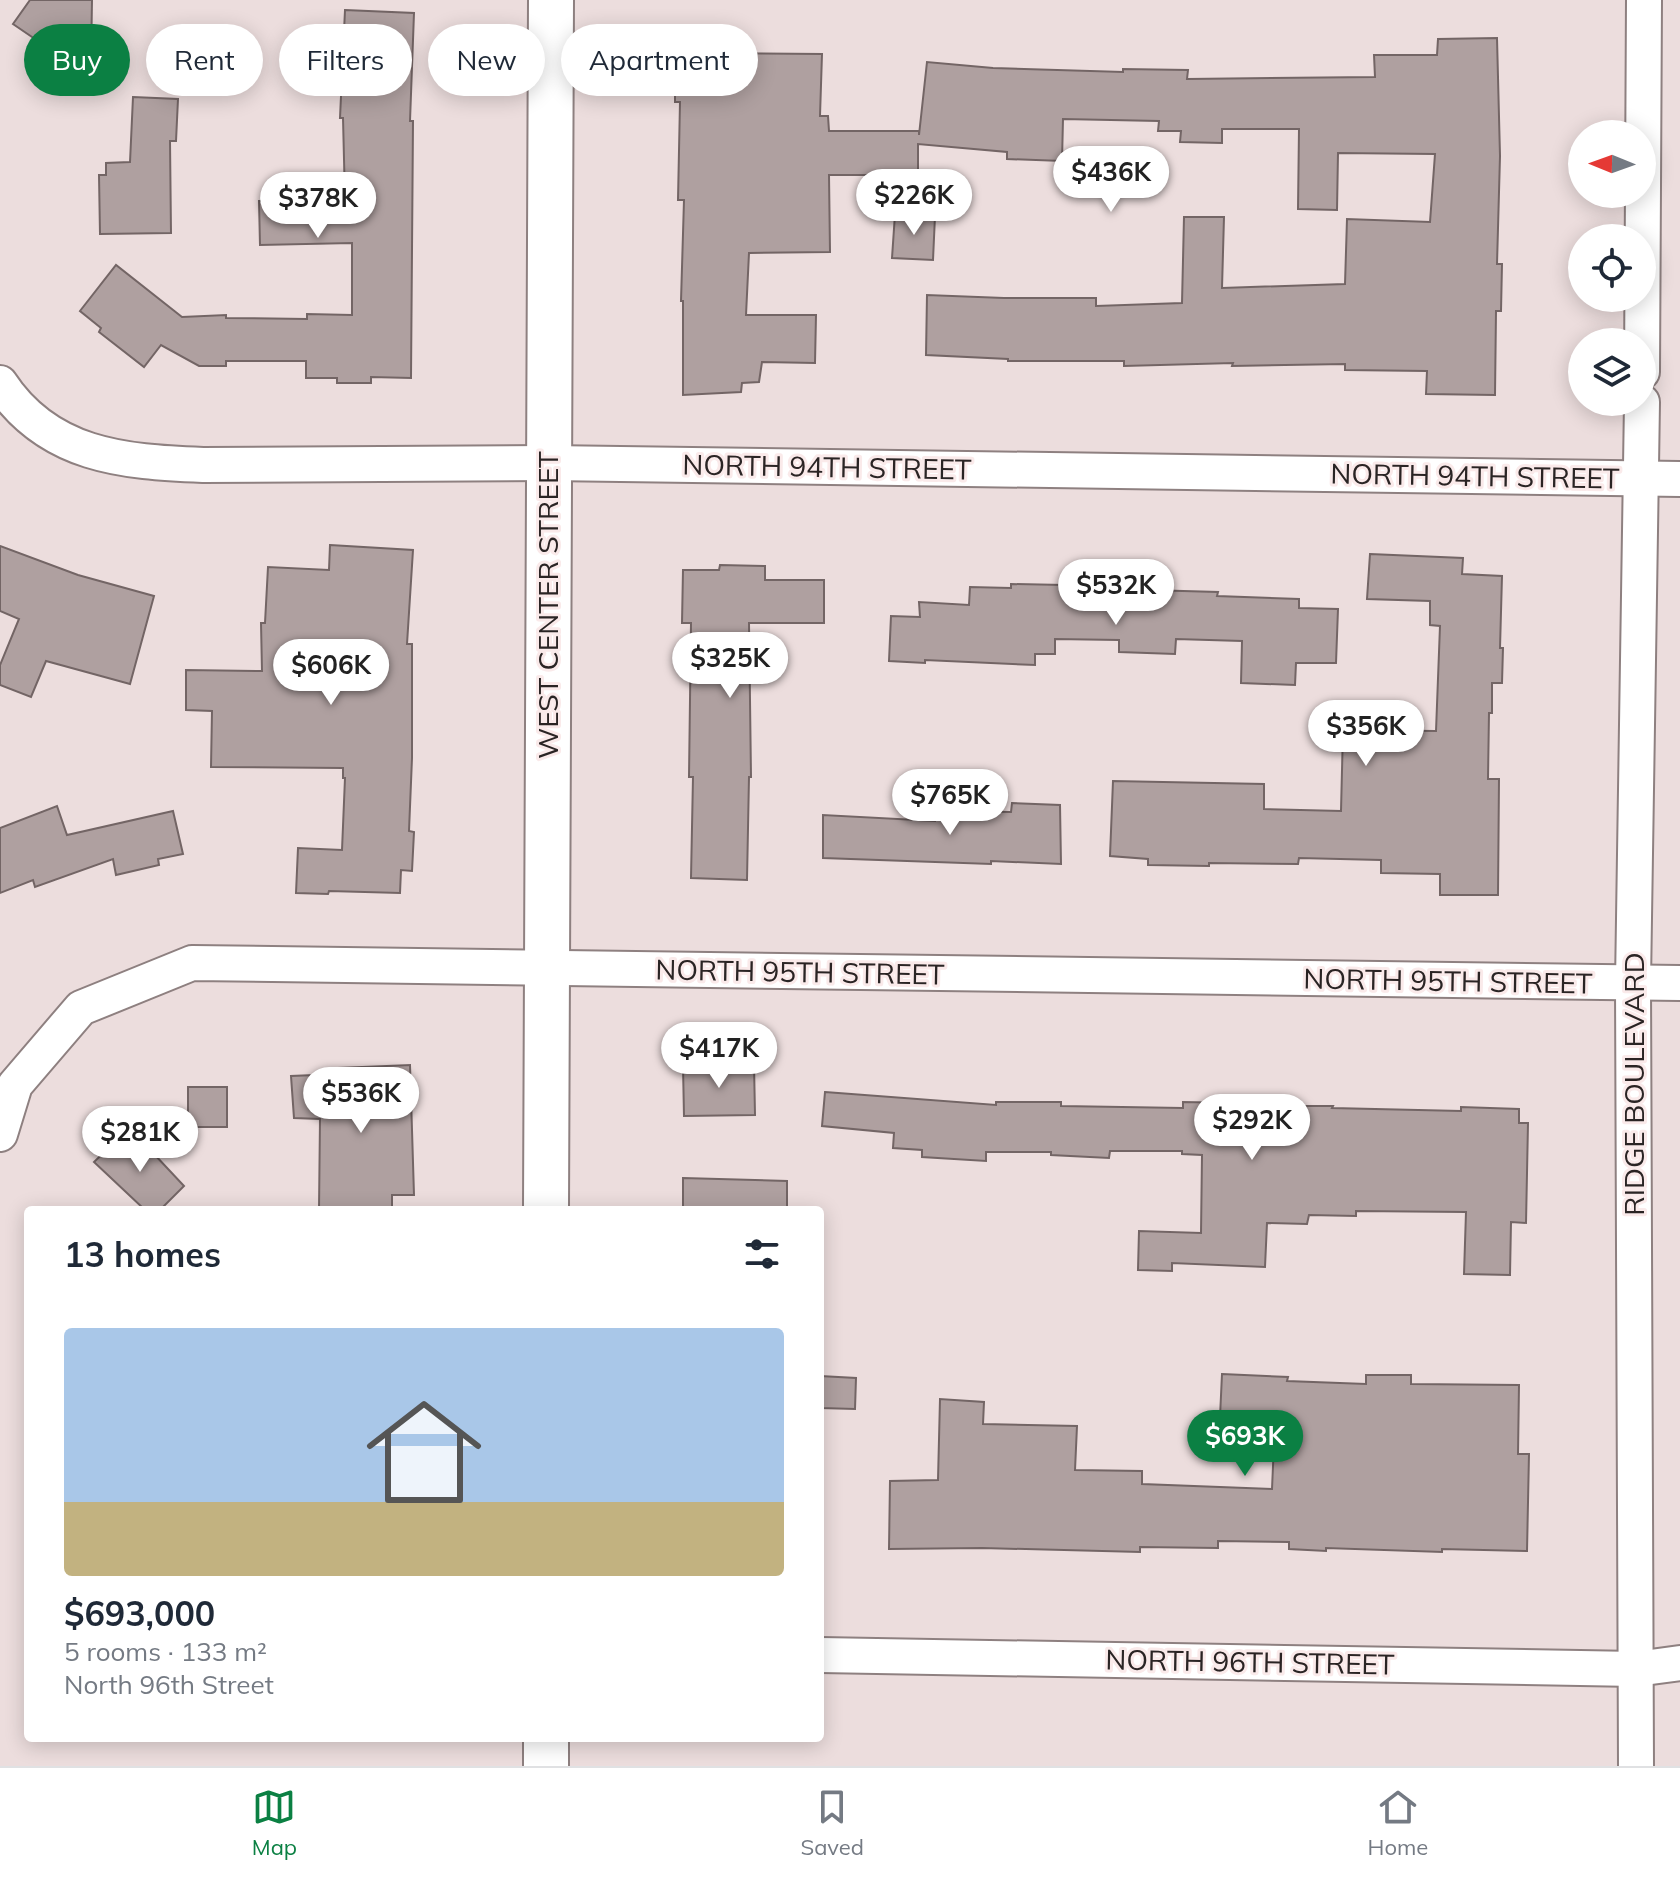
<!DOCTYPE html>
<html lang="en">
<head>
<meta charset="utf-8">
<style>
  body { margin:0; font-family:Mulish,sans-serif; background:#f6f6f7; color:#1f2937; height:100vh; display:flex; flex-direction:column; font-size:30px; white-space:nowrap }
  * { box-sizing:border-box; margin:0 }
  p { font-size:26px; color:#747a83 }
  .icon { flex:none; width:44px; height:44px; fill:none; stroke:currentColor; stroke-width:2; stroke-linecap:round; stroke-linejoin:round }
  .map { position:relative; flex:1; overflow:hidden }
  .panel { position:absolute; left:24px; top:1206px; width:800px; height:536px; display:flex; flex-direction:column; background:#fff; border-radius:8px; box-shadow:0 4px 20px #0003 }
  .panel>* { flex:none }
  .banner { position:absolute; left:24px; top:24px; width:800px; height:72px; display:flex; gap:16px }
  .needle { width:52px; rotate:271deg }
  .fabs { position:absolute; left:1568px; top:120px; display:grid; gap:16px }
  .fabs a { display:grid; place-items:center; width:88px; height:88px; border-radius:50%; background:#fff; box-shadow:0 4px 20px #0003; font-size:40px }
  .price { position:absolute; translate:-50% -68px; padding:0 18px; border-radius:28px; background:#fff; color:#222; font-size:26px; line-height:52px; filter:drop-shadow(0 2px 4px #0008) }
  .price::after { content:''; position:absolute; left:50%; top:48px; width:24px; height:18px; margin-left:-12px; background:inherit; clip-path:polygon(0 0,100% 0,50% 100%) }
  .price.on { background:#0b8043; color:#fff }
  ul { padding:0; list-style:none }
  li { display:grid; align-content:center; gap:16px; height:424px; padding:0 40px }
  li span { display:grid; place-items:center; height:248px; border-radius:8px; color:#555 }
  li>.icon { margin-inline-start:auto }
  span .icon { width:144px; height:144px; fill:#fffc; stroke-width:1 }
  li b { font-size:34px }
  h2 { display:flex; justify-content:space-between; align-items:center; height:96px; padding:0 40px; font-size:34px }
  .tag { padding:0 28px; border-radius:36px; background:#fff; box-shadow:0 4px 20px #0003; font-size:28px; line-height:72px }
  .tag.on { background:#0b8043; color:#fff }
  .dock { display:flex; justify-content:space-around; align-items:center; height:112px; border-top:2px solid #e0e1e3; background:#fff; font-size:22px; color:#747a83 }
  .dock a { display:grid; justify-items:center; gap:4px }
  .dock .on { color:#0b8043 }
  .map>svg:first-child { display:block }
  .building { fill:#afa0a0; stroke:#736565; stroke-width:2 }
  .lines { fill:none; stroke-linecap:round; stroke-linejoin:round }
  .street-casing { stroke:#8e8080; stroke-width:38 }
  .secondary-casing { stroke:#8e8080; stroke-width:48 }
  .street { stroke:#fff; stroke-width:34 }
  .secondary { stroke:#fff; stroke-width:44 }
  .labels { text-anchor:middle; stroke-width:6; stroke-linejoin:round; paint-order:stroke }
  .street-label { font-size:28px; fill:#2a2424; stroke:#faeaea }
</style>
</head>
<body>
<div class="map">
<svg width="1680" height="1766" viewBox="0 0 1680 1766">
  <rect width="100%" height="100%" fill="#ecdddd"/>
  <!-- building -->
  <g class="building">
    <path d="M 30,0 L 92,0 L 91,61 L 62,41 L 54,52 L 13,24 Z"/>
    <path d="M 345,10 L 414,13 L 410,121 L 413,121 L 411,378 L 371,377 L 371,383 L 337,383 L 337,378 L 306,378 L 306,361 L 226,361 L 226,366 L 199,366 L 161,345 L 144,367 L 99,332 L 101,328 L 80,311 L 116,265 L 182,317 L 226,315 L 226,318 L 307,319 L 307,314 L 352,315 L 352,243 L 260,245 L 259,201 L 345,200 L 343,118 L 340,118 Z"/>
    <path d="M 1497,38 L 1500,156 L 1497,264 L 1502,264 L 1501,311 L 1496,311 L 1495,395 L 1426,394 L 1427,371 L 1345,370 L 1345,364 L 1232,366 L 1233,363 L 1124,366 L 1124,361 L 1008,361 L 1008,359 L 926,355 L 927,295 L 1004,298 L 1096,298 L 1096,306 L 1182,303 L 1184,217 L 1224,217 L 1222,288 L 1345,284 L 1347,219 L 1430,222 L 1435,154 L 1338,153 L 1337,210 L 1298,209 L 1299,129 L 1222,129 L 1222,143 L 1180,142 L 1181,131 L 1158,131 L 1159,121 L 1063,119 L 1062,161 L 1007,159 L 1007,152 L 918,144 L 918,175 L 829,175 L 830,252 L 749,253 L 746,315 L 816,315 L 815,363 L 762,362 L 759,382 L 742,383 L 741,392 L 683,395 L 683,301 L 681,301 L 684,200 L 678,200 L 680,102 L 675,102 L 675,53 L 822,54 L 820,116 L 828,116 L 829,131 L 919,131 L 919,135 L 927,62 L 993,68 L 1123,72 L 1123,69 L 1188,70 L 1187,79 L 1375,77 L 1374,55 L 1437,55 L 1438,39 Z"/>
    <path d="M 133,97 L 178,99 L 176,141 L 170,141 L 171,233 L 100,234 L 99,175 L 106,175 L 106,163 L 130,162 Z"/>
    <path d="M 895,214 L 935,216 L 933,260 L 892,258 Z"/>
    <path d="M 330,545 L 413,550 L 407,644 L 412,644 L 412,758 L 409,831 L 414,832 L 412,871 L 401,870 L 400,893 L 329,891 L 328,894 L 296,893 L 298,848 L 342,850 L 345,778 L 343,778 L 343,768 L 211,767 L 212,711 L 186,710 L 186,670 L 262,671 L 261,623 L 265,623 L 268,567 L 329,570 Z"/>
    <path d="M 0,546 L 78,575 L 154,596 L 130,684 L 46,661 L 31,697 L 0,685 L 0,665 L 19,619 L 0,611 Z"/>
    <path d="M 1370,554 L 1463,558 L 1462,574 L 1502,576 L 1500,648 L 1503,648 L 1502,683 L 1492,683 L 1492,713 L 1489,713 L 1488,779 L 1499,779 L 1498,895 L 1440,895 L 1440,874 L 1381,873 L 1381,860 L 1299,858 L 1298,864 L 1209,863 L 1209,866 L 1148,865 L 1148,859 L 1110,856 L 1113,781 L 1264,784 L 1264,809 L 1341,811 L 1343,730 L 1436,731 L 1440,626 L 1430,625 L 1430,601 L 1367,599 Z"/>
    <path d="M 720,565 L 765,566 L 765,580 L 824,580 L 824,623 L 749,623 L 751,777 L 749,777 L 747,880 L 691,878 L 693,777 L 689,777 L 691,623 L 682,623 L 683,570 L 719,570 Z"/>
    <path d="M 1011,584 L 1112,586 L 1112,589 L 1218,592 L 1217,596 L 1299,599 L 1299,608 L 1338,609 L 1336,663 L 1296,663 L 1295,685 L 1241,683 L 1242,641 L 1176,639 L 1175,654 L 1119,652 L 1119,640 L 1055,639 L 1055,654 L 1035,654 L 1035,665 L 925,660 L 925,663 L 889,661 L 891,616 L 920,617 L 919,602 L 969,605 L 970,587 L 1011,588 Z"/>
    <path d="M 1012,803 L 1060,805 L 1061,864 L 991,861 L 991,864 L 823,858 L 823,815 L 935,821 L 936,811 L 1011,812 Z"/>
    <path d="M 57,806 L 67,835 L 173,811 L 183,854 L 158,859 L 159,865 L 116,875 L 113,859 L 35,887 L 33,880 L 0,893 L 0,828 Z"/>
    <path d="M 754,1064 L 755,1115 L 684,1116 L 683,1066 Z"/>
    <path d="M 410,1065 L 414,1195 L 392,1195 L 392,1210 L 319,1210 L 320,1119 L 294,1118 L 291,1076 L 340,1074 L 339,1068 Z"/>
    <rect x="188" y="1087" width="39" height="40"/>
    <path d="M 825,1092 L 996,1105 L 996,1102 L 1061,1102 L 1061,1106 L 1183,1108 L 1183,1102 L 1240,1103 L 1240,1106 L 1333,1106 L 1332,1108 L 1461,1111 L 1461,1107 L 1519,1109 L 1519,1123 L 1528,1123 L 1526,1223 L 1511,1222 L 1510,1275 L 1464,1274 L 1466,1212 L 1356,1211 L 1356,1216 L 1309,1215 L 1307,1224 L 1267,1223 L 1265,1267 L 1172,1263 L 1172,1271 L 1138,1270 L 1139,1231 L 1201,1233 L 1202,1155 L 1182,1154 L 1182,1151 L 1110,1151 L 1109,1158 L 1051,1155 L 1051,1152 L 986,1152 L 986,1161 L 922,1157 L 922,1150 L 893,1148 L 894,1133 L 822,1126 Z"/>
    <path d="M 119,1138 L 129,1147 L 139,1138 L 184,1186 L 160,1210 L 145,1210 L 94,1162 Z"/>
    <path d="M 683,1178 L 787,1181 L 787,1210 L 683,1210 Z"/>
    <path d="M 1222,1374 L 1288,1377 L 1287,1381 L 1366,1384 L 1366,1375 L 1411,1375 L 1411,1384 L 1519,1385 L 1518,1454 L 1529,1454 L 1527,1551 L 1442,1549 L 1442,1552 L 1326,1548 L 1326,1551 L 1289,1549 L 1289,1542 L 1218,1541 L 1218,1548 L 1140,1547 L 1140,1552 L 982,1548 L 889,1549 L 890,1481 L 938,1480 L 940,1399 L 984,1402 L 983,1424 L 1077,1426 L 1075,1470 L 1142,1471 L 1142,1484 L 1272,1489 L 1275,1420 L 1220,1417 Z"/>
    <path d="M 820,1376 L 856,1378 L 855,1409 L 820,1408 Z"/>
  </g>
  <g class="lines">
    <defs>
      <g id="street">
        <path d="M 1642,372 L 1644,0"/>
        <path d="M 0,383 C 48,456 123,462 203,465 L 549,463 L 1680,479"/>
        <path d="M 0,1134 L 15,1085 L 81,1008 L 192,963 L 1680,983"/>
        <path d="M 820,1655 L 1636,1669 L 1680,1663"/>
        <path d="M 1636,1766 L 1633,983 L 1642,402"/>
      </g>
      <g id="secondary">
        <path d="M 546,1210 L 551,0"/>
        <path d="M 546,1766 L 546,1738"/>
      </g>
    </defs>
    <!-- street casing -->
    <use href="#street" class="street-casing"/>
    <!-- secondary casing -->
    <use href="#secondary" class="secondary-casing"/>
    <!-- street -->
    <use href="#street" class="street"/>
    <!-- secondary -->
    <use href="#secondary" class="secondary"/>
  </g>
  <g class="labels">
    <!-- street labels -->
    <g class="street-label">
      <text transform="translate(827 467) rotate(1)" y="10">NORTH 94TH STREET</text>
      <text transform="translate(1475 476) rotate(1)" y="10">NORTH 94TH STREET</text>
      <text transform="translate(548 605) rotate(-90)" y="10">WEST CENTER STREET</text>
      <text transform="translate(800 972) rotate(1)" y="10">NORTH 95TH STREET</text>
      <text transform="translate(1448 981) rotate(1)" y="10">NORTH 95TH STREET</text>
      <text transform="translate(1634 1084) rotate(-90)" y="10">RIDGE BOULEVARD</text>
      <text transform="translate(1250 1662) rotate(1)" y="10">NORTH 96TH STREET</text>
    </g>
  </g>
</svg>
<div class="fabs">
<a><svg class="needle" viewBox="-14 -14 28 28"><path d="M0-13l5 13h-10z" fill="#e53935"/><path d="M0 13l5-13h-10z" fill="#747a83"/></svg></a>
<a><svg class="icon" aria-label="locate" viewBox="0 0 24 24"><circle cx="12" cy="12" r="6"/><path d="M12 2v4M12 18v4M2 12h4M18 12h4"/></svg></a>
<a><svg class="icon" aria-label="layers" viewBox="0 0 24 24"><path d="M12 4l9 5-9 5-9-5zM3 14l9 5 9-5"/></svg></a>
</div>
<b class="price" style="left:1111px;top:214px">$436K</b>
<b class="price" style="left:914px;top:237px">$226K</b>
<b class="price" style="left:318px;top:240px">$378K</b>
<b class="price" style="left:1116px;top:627px">$532K</b>
<b class="price" style="left:730px;top:700px">$325K</b>
<b class="price" style="left:331px;top:707px">$606K</b>
<b class="price" style="left:1366px;top:768px">$356K</b>
<b class="price" style="left:950px;top:837px">$765K</b>
<b class="price" style="left:719px;top:1090px">$417K</b>
<b class="price" style="left:361px;top:1135px">$536K</b>
<b class="price" style="left:1252px;top:1162px">$292K</b>
<b class="price" style="left:140px;top:1174px">$281K</b>
<b class="price on" style="left:1245px;top:1478px">$693K</b>
<div class="banner">
<a class="tag on">Buy</a>
<a class="tag">Rent</a>
<a class="tag">Filters</a>
<a class="tag">New</a>
<a class="tag">Apartment</a>
</div>
<section class="panel">
<h2>13 homes<svg class="icon" aria-label="filters" viewBox="0 0 24 24"><path d="M4 7h16M4 17h16"/><circle cx="9" cy="7" r="2"/><circle cx="15" cy="17" r="2"/></svg></h2>
<ul>
<li><span style="background:linear-gradient(#a9c7e8 70%,#c2b280 0)"><svg class="icon" aria-label="home" viewBox="0 0 24 24"><path d="M3 11l9-7 9 7M6 9v11h12V9"/></svg></span><div><b>$693,000</b><p>5 rooms · 133 m²</p><p>North 96th Street</p></div></li>
</ul>
</section>
</div>
<nav class="dock">
<a class="on"><svg class="icon" aria-label="map" viewBox="0 0 24 24"><path d="M3 6l6-2 6 2 6-2v14l-6 2-6-2-6 2zM9 4v14M15 6v14"/></svg>Map</a>
<a><svg class="icon" aria-label="saved" viewBox="0 0 24 24"><path d="M7 4h10v16l-5-4-5 4z"/></svg>Saved</a>
<a><svg class="icon" aria-label="home" viewBox="0 0 24 24"><path d="M3 11l9-7 9 7M6 9v11h12V9"/></svg>Home</a>
</nav>
</body>
</html>
